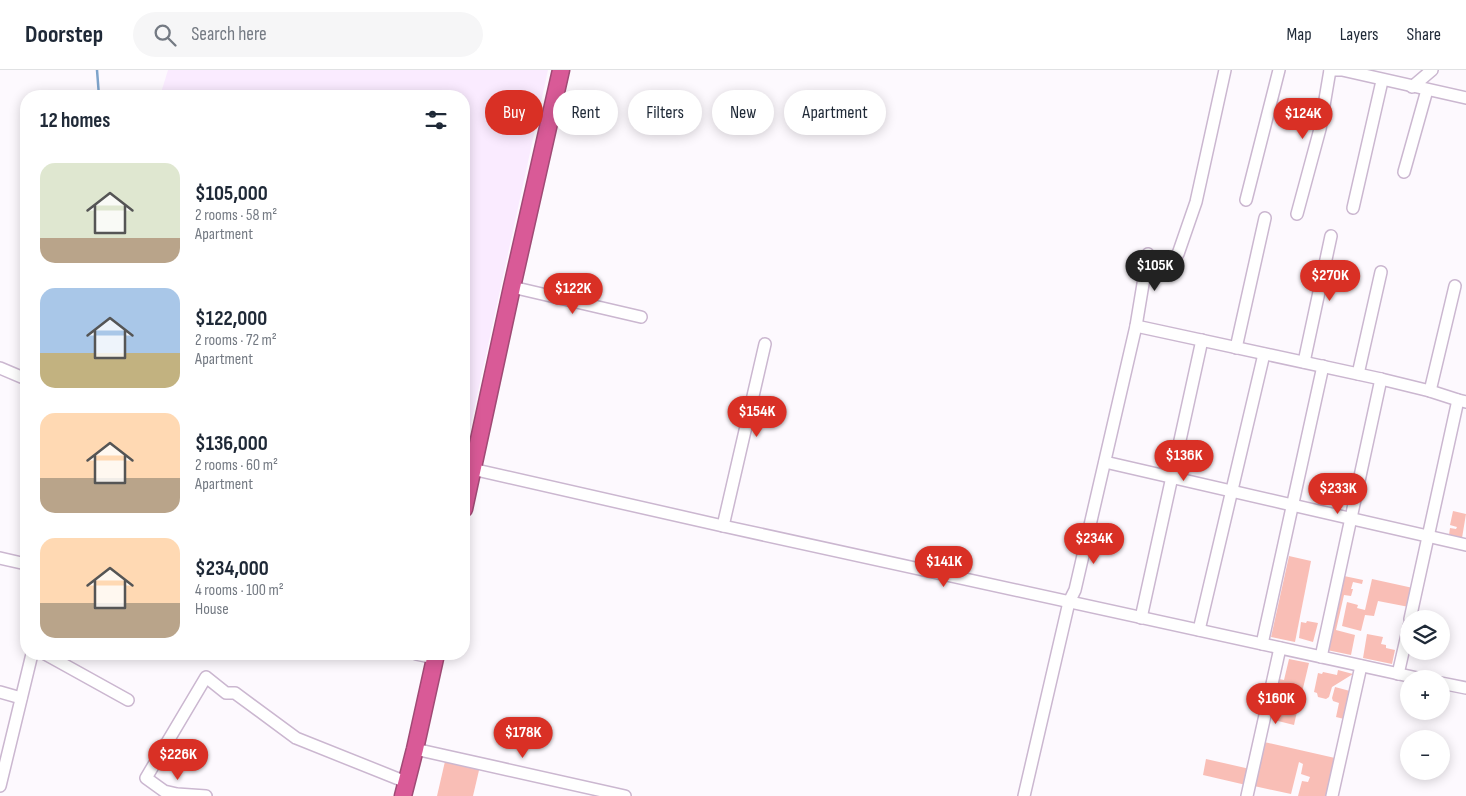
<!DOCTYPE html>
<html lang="en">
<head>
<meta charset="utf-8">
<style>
  body { margin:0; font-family:"Sofia Sans Condensed",sans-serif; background:#f6f6f7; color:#1f2937; height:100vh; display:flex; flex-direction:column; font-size:19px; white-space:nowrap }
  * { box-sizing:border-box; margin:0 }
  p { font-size:16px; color:#747a83 }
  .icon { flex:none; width:28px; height:28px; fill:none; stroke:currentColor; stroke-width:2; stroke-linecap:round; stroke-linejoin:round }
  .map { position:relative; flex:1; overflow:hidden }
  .panel { position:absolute; left:20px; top:20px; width:450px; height:570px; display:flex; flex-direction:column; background:#fff; border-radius:20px; box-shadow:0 2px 12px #0003 }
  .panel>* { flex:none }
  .top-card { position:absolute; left:485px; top:20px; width:475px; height:45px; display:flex; gap:10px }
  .fabs { position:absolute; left:1400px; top:540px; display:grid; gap:10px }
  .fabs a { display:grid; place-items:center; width:50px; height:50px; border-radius:50%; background:#fff; box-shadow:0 2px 12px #0003; font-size:25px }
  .price { position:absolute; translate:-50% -42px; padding:0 11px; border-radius:18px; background:#d93025; color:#fff; font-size:16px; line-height:32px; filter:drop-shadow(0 1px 2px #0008) }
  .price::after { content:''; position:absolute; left:50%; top:30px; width:15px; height:11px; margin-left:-8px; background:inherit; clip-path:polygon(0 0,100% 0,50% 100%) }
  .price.active { background:#222; color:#fff }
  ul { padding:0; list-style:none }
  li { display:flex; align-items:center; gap:15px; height:125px; padding:0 20px }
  li span { display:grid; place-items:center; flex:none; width:140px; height:100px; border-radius:15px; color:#555 }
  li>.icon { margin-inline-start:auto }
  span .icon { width:60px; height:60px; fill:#fffc; stroke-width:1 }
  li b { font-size:21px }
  h2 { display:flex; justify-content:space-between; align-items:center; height:60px; padding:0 20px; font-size:21px }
  .pill { padding:0 18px; border-radius:22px; background:#fff; box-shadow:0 2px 12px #0003; font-size:18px; line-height:45px }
  .pill.active { background:#d93025; color:#fff }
  header { display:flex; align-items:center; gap:30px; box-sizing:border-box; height:70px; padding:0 25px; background:#fff; border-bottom:1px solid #e0e1e3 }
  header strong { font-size:24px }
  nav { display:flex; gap:28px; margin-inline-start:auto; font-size:18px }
  .search { width:350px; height:45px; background:#f6f6f7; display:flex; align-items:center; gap:12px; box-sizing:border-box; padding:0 18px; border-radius:28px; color:#747a83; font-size:19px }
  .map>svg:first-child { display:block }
  .built { fill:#faebff }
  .green { fill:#f9beb6 }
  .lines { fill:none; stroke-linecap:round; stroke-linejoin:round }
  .stream { stroke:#7ea4cb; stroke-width:2.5 }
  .minor-casing { stroke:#cbb7d0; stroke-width:14 }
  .highway-casing { stroke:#a04a75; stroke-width:19 }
  .minor { stroke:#fff; stroke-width:11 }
  .highway { stroke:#d95a97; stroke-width:16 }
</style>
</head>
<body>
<header>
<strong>Doorstep</strong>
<div class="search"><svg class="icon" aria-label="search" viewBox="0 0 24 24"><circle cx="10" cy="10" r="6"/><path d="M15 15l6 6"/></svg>Search here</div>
<nav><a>Map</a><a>Layers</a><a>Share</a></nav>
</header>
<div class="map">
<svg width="1466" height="726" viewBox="0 0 1466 726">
  <rect width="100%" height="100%" fill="#fdf9fe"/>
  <!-- built -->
  <path class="built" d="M 168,0 L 548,0 L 464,386 L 464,26 L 160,26 Z"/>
  <!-- green -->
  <g class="green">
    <path d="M 1453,441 L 1466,444 L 1462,468 L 1449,465 L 1450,458 L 1456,459 L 1457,457 L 1450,455 Z"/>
    <path d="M 1289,486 L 1311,491 L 1295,572 L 1271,567 Z"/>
    <path d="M 1344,506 L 1363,510 L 1362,514 L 1353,512 L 1351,519 L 1353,519 L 1351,526 L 1344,525 L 1336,560 L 1355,565 L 1351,585 L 1327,580 Z"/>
    <path d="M 1372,509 L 1413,518 L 1409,537 L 1378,531 L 1374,546 L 1365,545 L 1361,561 L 1342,556 L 1347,532 L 1358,535 L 1357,538 L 1365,540 Z"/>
    <path d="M 1307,551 L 1318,553 L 1313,572 L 1299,568 L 1301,552 L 1306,553 Z"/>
    <path d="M 1367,564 L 1383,567 L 1381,574 L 1386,575 L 1386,578 L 1395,580 L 1392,594 L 1363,588 Z"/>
    <path d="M 1289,589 L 1309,593 L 1299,635 L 1278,630 L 1281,617 L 1277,616 L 1279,609 L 1284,610 Z"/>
    <path d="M 1338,600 L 1353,604 L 1332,617 L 1329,627 L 1326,629 L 1318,627 L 1317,623 L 1314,622 L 1318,603 L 1322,604 L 1323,602 L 1337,605 Z"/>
    <path d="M 1335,617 L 1350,621 L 1344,649 L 1336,647 L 1339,633 L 1333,631 L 1332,628 Z"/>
    <path d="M 1278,632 L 1298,637 L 1294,655 L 1274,650 Z"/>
    <path d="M 1264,672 L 1335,688 L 1327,726 L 1298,726 L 1302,711 L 1308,712 L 1310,707 L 1301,704 L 1303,694 L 1299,692 L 1291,724 L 1254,716 Z"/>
    <path d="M 446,687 L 480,696 L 473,726 L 437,726 Z"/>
    <path d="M 1206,689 L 1250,699 L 1246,715 L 1203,705 Z"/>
  </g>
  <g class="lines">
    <!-- stream -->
    <path class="stream" d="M 97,0 L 99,26"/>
    <defs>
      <g id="minor">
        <path d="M 1330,0 L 1342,0 L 1466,28"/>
        <path d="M 1412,17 L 1432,0"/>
        <path d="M 1404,102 L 1427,20"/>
        <path d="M 1246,130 L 1279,0"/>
        <path d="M 1353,138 L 1382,11"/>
        <path d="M 1297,144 L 1320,59 L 1330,0"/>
        <path d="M 1178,184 L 1196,132 L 1225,0"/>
        <path d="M 512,217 L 641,247"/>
        <path d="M 1136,256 L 1381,309 L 1430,321 L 1458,330 L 1466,332"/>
        <path d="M 1236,278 L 1265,148"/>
        <path d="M 1304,292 L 1331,166"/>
        <path d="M 0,298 L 26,309"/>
        <path d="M 1358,304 L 1381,202"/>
        <path d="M 1430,321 L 1455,216"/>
        <path d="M 1105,392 L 1466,475"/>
        <path d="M 472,399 L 723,456 L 1422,609"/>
        <path d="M 723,456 L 765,274"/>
        <path d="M 0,488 L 26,494"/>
        <path d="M 1141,548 L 1202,270"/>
        <path d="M 1410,549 L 1458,330"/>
        <path d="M 1199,560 L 1264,284"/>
        <path d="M 1262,574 L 1323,296"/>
        <path d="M 45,584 L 128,630"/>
        <path d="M 416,584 L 435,588"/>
        <path d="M 1321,587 L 1381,309"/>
        <path d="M 1398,604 L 1409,556"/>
        <path d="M 1441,613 L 1466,618"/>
        <path d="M 0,622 L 21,628"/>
        <path d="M 415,679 L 625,726"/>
        <path d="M 0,716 L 32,584"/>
        <path d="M 206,726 L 177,724 L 164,721 L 146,708 L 206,607 L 226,623 L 235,623 L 296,668 L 406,712"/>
        <path d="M 1024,726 L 1069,532 L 1075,520 L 1136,256 L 1148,184"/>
        <path d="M 1247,726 L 1280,578"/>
        <path d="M 1332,726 L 1361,596"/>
      </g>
      <g id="highway">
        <path d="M 464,439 L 512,217 L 561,0"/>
        <path d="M 403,726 L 415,679 L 436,584"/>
      </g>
    </defs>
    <!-- minor casing -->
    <use href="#minor" class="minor-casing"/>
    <!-- highway casing -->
    <use href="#highway" class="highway-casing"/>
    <!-- minor -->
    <use href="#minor" class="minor"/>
    <!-- highway -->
    <use href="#highway" class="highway"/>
  </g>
</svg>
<div class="fabs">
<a><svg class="icon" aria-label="layers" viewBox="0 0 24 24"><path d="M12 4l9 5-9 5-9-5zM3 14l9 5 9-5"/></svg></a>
<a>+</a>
<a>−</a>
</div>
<b class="price" style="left:1303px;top:70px">$124K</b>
<b class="price active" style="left:1155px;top:222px">$105K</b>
<b class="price" style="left:1330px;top:232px">$270K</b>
<b class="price" style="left:573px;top:245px">$122K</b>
<b class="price" style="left:757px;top:368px">$154K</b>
<b class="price" style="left:1184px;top:412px">$136K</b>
<b class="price" style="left:1338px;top:445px">$233K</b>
<b class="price" style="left:1094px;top:495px">$234K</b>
<b class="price" style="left:944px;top:518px">$141K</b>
<b class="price" style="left:1276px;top:655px">$160K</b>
<b class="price" style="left:523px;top:689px">$178K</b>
<b class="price" style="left:178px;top:711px">$226K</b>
<div class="top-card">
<a class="pill active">Buy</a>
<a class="pill">Rent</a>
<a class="pill">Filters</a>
<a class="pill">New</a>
<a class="pill">Apartment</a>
</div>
<section class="panel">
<h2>12 homes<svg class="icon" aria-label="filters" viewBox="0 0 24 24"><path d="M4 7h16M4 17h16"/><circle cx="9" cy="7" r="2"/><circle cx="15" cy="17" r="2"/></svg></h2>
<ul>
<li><span style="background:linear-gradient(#dfe7d0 75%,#b9a48a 0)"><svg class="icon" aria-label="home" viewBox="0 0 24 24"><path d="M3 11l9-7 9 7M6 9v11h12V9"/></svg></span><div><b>$105,000</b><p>2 rooms · 58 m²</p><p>Apartment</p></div></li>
<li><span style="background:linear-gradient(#a9c7e8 65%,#c2b280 0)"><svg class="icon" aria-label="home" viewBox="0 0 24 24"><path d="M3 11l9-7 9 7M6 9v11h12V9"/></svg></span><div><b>$122,000</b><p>2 rooms · 72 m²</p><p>Apartment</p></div></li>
<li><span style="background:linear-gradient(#ffd9b3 65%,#b9a48a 0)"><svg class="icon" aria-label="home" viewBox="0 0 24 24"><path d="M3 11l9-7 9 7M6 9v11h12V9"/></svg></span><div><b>$136,000</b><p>2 rooms · 60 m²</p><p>Apartment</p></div></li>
<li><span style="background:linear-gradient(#ffd9b3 65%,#b9a48a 0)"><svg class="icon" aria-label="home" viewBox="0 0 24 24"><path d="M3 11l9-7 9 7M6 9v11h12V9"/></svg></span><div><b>$234,000</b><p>4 rooms · 100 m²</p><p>House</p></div></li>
</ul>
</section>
</div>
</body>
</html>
